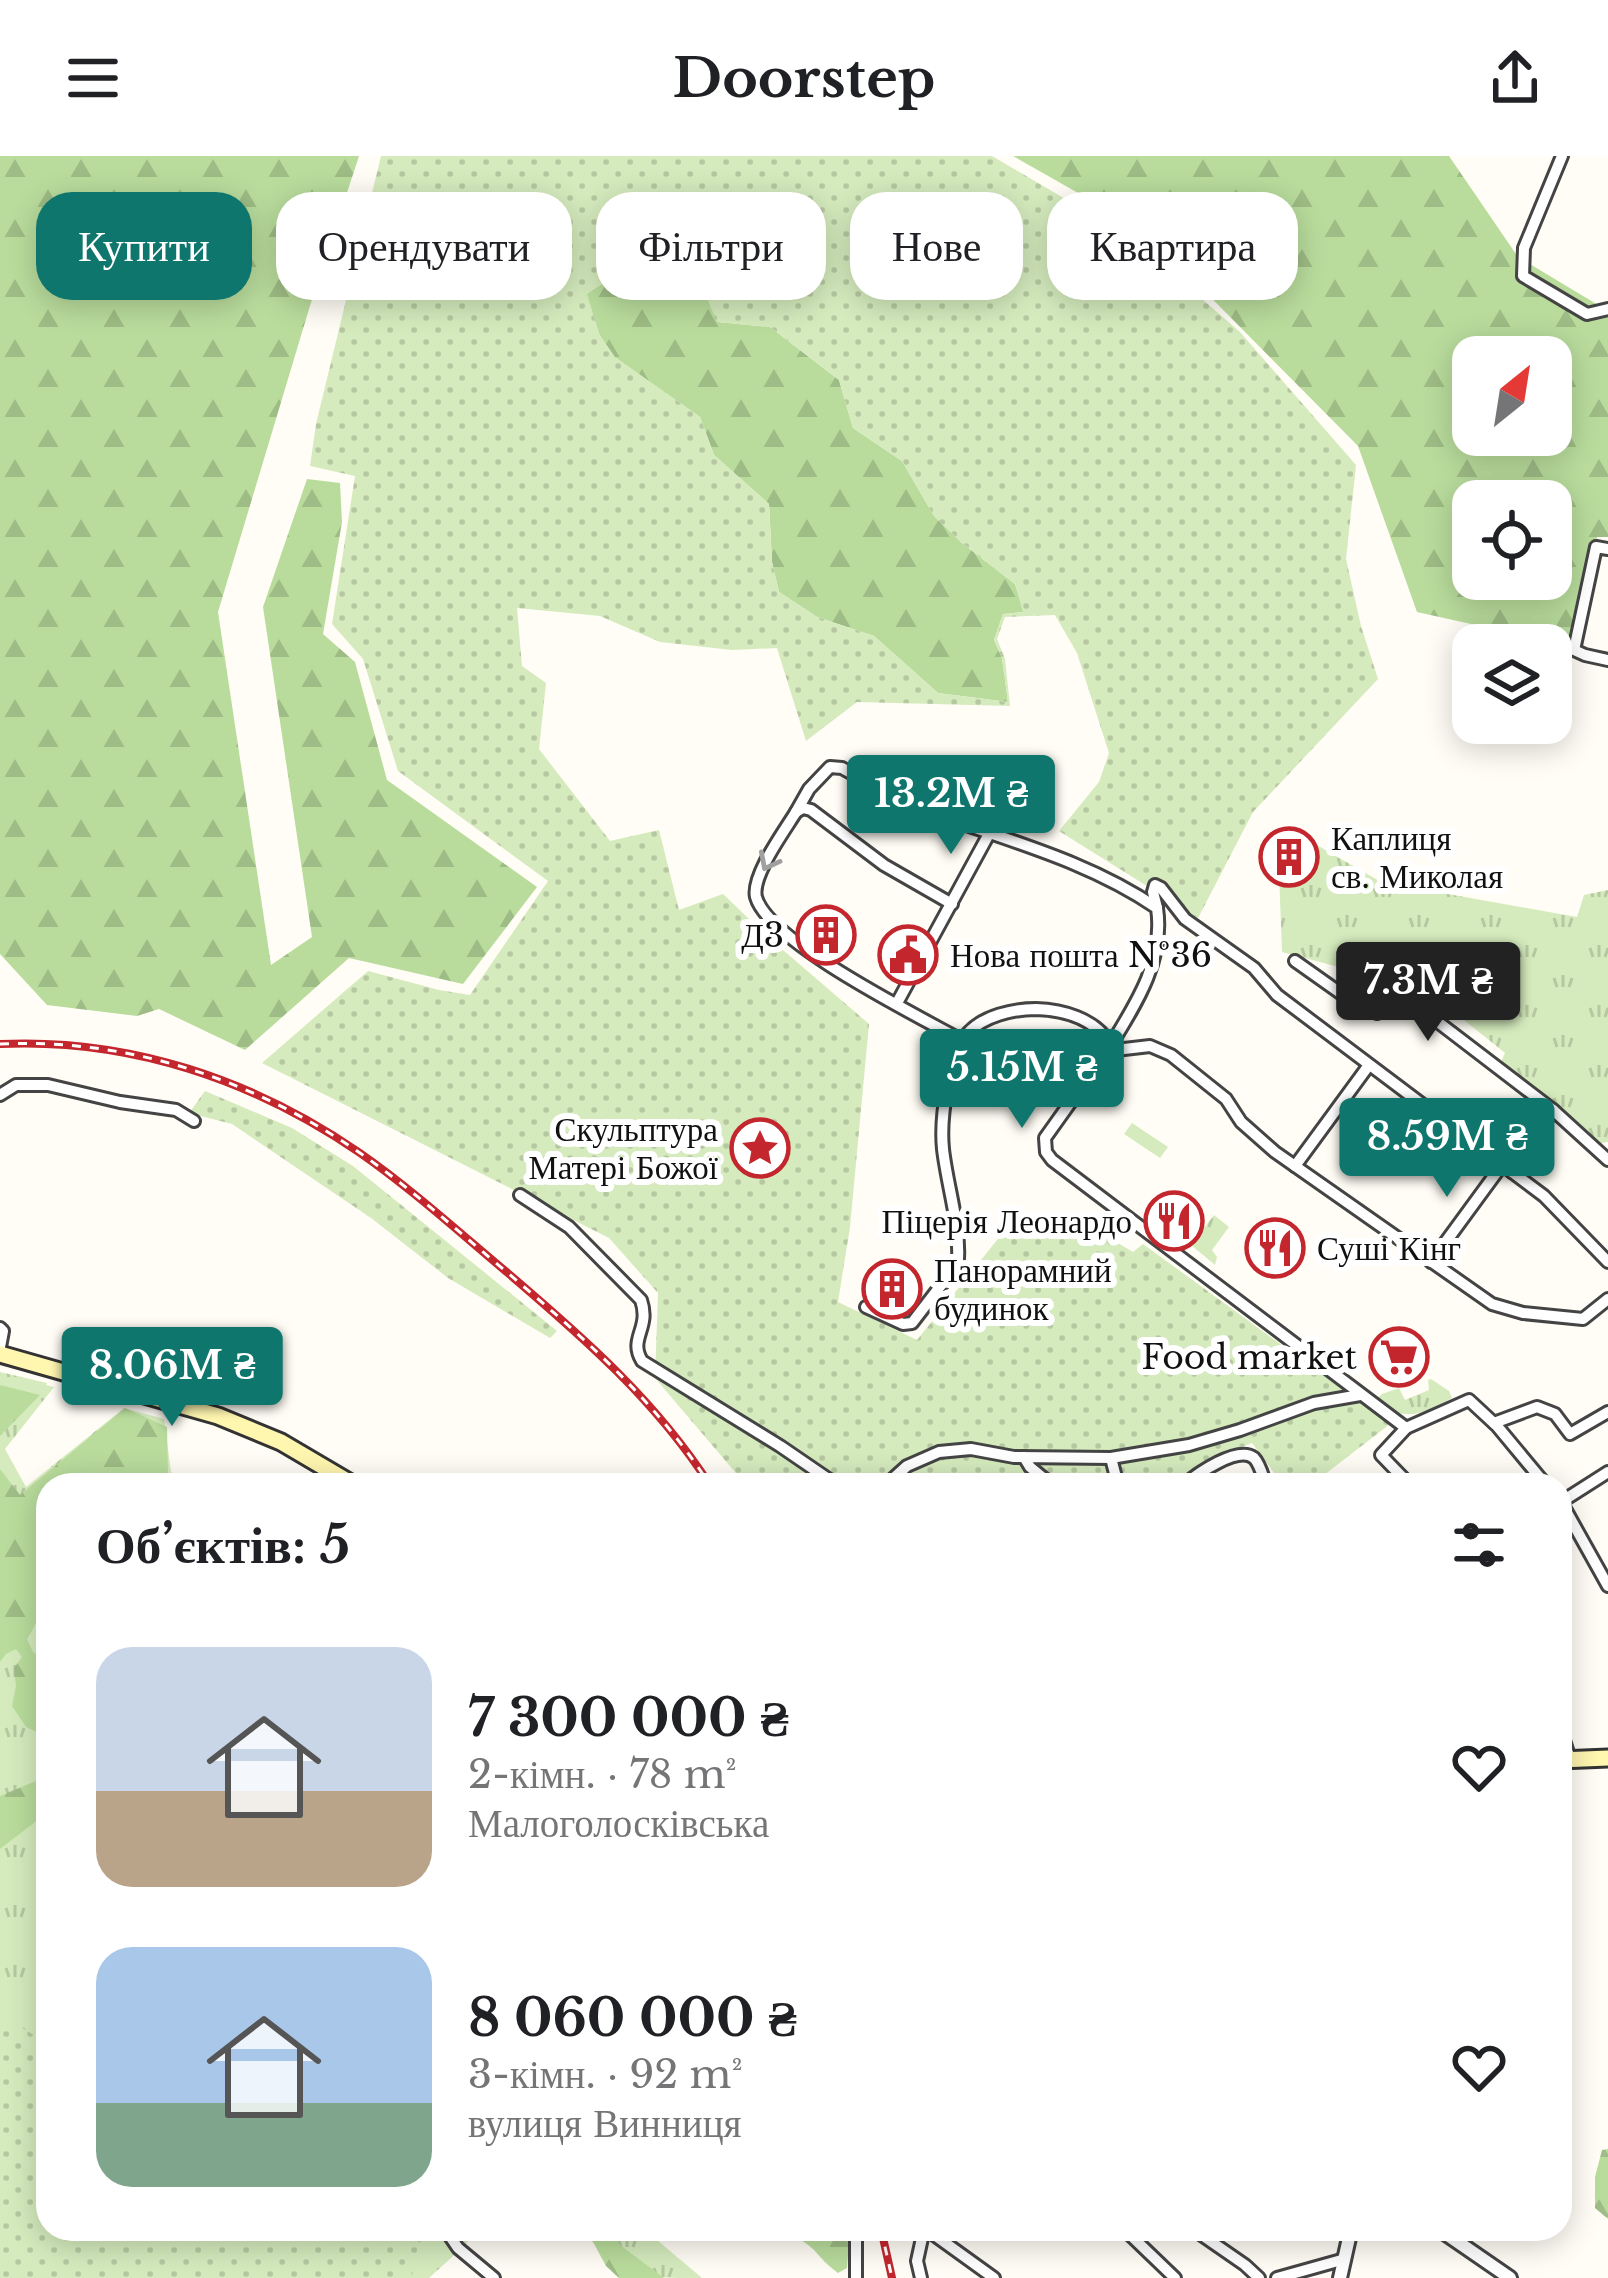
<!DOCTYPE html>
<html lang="uk">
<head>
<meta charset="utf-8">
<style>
  body { margin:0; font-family:"Libre Baskerville",serif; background:#f2f2f2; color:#202124; height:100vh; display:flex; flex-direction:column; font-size:45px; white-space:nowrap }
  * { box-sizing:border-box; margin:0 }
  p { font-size:39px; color:#757577 }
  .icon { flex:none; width:66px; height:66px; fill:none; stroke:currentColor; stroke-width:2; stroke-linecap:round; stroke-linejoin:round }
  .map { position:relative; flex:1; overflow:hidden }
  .sheet { position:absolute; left:36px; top:1317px; width:1536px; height:768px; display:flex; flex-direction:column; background:#fff; border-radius:36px; box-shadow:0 6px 30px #0003 }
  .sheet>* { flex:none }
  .banner { position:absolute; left:36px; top:36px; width:1536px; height:108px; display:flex; gap:24px }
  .needle { width:78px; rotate:30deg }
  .fabs { position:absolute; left:1452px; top:180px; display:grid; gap:24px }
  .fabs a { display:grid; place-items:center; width:120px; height:120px; border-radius:24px; background:#fff; box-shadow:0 6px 30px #0003; font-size:60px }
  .price { position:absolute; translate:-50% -102px; padding:0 27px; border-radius:12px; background:#0f766e; color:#fff; font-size:39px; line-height:78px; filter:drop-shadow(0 3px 6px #0008) }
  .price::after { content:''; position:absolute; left:50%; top:72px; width:36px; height:27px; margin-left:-18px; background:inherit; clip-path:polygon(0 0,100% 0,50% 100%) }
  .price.current { background:#222; color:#fff }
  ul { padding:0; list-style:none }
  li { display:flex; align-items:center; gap:36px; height:300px; padding:0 60px }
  li span { display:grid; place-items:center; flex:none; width:336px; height:240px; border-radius:36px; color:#555 }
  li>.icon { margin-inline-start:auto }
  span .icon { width:144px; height:144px; fill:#fffc; stroke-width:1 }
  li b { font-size:51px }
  h2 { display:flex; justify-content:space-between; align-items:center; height:144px; padding:0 60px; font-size:51px }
  .tag { padding:0 42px; border-radius:36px; background:#fff; box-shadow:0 6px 30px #0003; font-size:42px; line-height:108px }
  .tag.current { background:#0f766e; color:#fff }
  header { display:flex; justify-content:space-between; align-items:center; height:156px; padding:0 60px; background:#fff; font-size:54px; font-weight:700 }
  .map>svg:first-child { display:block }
  .grass { fill:url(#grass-tufts) }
  .forest { fill:url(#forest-firs); fill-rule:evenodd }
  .garden { fill:url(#garden-dots); fill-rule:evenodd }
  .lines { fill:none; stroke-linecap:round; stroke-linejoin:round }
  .minor-casing { stroke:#444; stroke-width:16 }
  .tertiary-casing { stroke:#444; stroke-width:18 }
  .secondary-casing { stroke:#333; stroke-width:21 }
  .minor { stroke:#fff; stroke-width:10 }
  .tertiary { stroke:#fff; stroke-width:12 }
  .secondary { stroke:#fff6b0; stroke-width:15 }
  .rail-casing { stroke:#c4262e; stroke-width:8 }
  .rail { stroke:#fff; stroke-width:3; stroke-dasharray:9; stroke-linecap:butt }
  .oneway { stroke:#a0a0a0 }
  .labels { text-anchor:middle; stroke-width:12; stroke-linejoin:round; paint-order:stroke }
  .poi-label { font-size:33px; fill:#111; stroke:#fff; text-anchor:start }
</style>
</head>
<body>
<header><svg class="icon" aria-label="menu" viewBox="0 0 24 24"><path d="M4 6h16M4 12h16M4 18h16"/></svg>Doorstep<svg class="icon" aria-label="share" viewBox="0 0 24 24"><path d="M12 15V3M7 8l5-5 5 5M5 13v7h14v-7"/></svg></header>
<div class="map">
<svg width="1608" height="2122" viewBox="0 0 1608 2122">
  <defs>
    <pattern id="grass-tufts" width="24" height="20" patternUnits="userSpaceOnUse" patternTransform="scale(3)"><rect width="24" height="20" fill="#d5ebbd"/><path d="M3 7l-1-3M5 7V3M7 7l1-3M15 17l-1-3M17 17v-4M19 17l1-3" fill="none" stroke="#b6c8a1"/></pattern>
    <pattern id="forest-firs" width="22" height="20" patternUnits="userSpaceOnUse" patternTransform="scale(3)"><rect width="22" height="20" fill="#b9dc9c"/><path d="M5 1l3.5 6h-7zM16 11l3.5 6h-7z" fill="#9ebc85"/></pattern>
    <pattern id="garden-dots" width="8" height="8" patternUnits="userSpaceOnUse" patternTransform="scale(3)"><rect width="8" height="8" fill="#d5ebbd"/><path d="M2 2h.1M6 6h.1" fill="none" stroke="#b6c8a1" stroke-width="1.8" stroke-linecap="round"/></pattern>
  </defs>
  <rect width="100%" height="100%" fill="#fffdf5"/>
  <!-- grass -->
  <g class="grass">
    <path d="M 1296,677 L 1381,726 L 1577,761 L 1584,739 L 1608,734 L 1608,986 L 1601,987 L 1501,906 L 1505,897 L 1464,864 L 1365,818 L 1282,796 L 1279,717 Z"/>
    <path d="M 1132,967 L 1168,991 L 1160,1002 L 1124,978 Z"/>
    <path d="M 1214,1059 L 1229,1071 L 1212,1094 L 1217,1101 L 1215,1109 L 1191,1089 Z"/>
    <path d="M 0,1216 L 47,1227 L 46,1229 L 54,1231 L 5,1293 L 26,1331 L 124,1252 L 164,1263 L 171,1316 L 186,1329 L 48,1329 L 48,2073 L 478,2073 L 463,2091 L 429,2122 L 0,2122 Z"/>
    <path d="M 1431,1223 L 1449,1235 L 1452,1242 C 1421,1259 1405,1267 1375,1244 L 1382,1238 L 1399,1232 L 1405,1244 L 1429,1234 L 1428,1224 Z"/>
    <path d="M 579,2073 L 644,2073 L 702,2122 C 630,2122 630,2122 579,2073 Z"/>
  </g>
  <!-- forest -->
  <g class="forest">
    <path d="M 0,0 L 359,0 L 309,153 L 218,456 L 271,809 L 312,781 L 263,451 L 307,323 L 340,327 L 342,366 L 323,478 L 355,506 L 387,624 L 537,731 L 463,828 L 349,802 L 245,894 L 159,853 L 137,860 L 47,849 L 0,798 Z"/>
    <path d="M 1013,0 L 1449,0 L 1518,101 L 1608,155 L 1608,381 L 1597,381 L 1572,483 L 1498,474 L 1417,456 L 1358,290 L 1145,75 ZM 1473,201 L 1551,201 L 1551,279 L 1473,279 ZM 1473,345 L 1551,345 L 1551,423 L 1473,423 Z"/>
    <path d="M 665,99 L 700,125 L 718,166 L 770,171 L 839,224 L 853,272 L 902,305 L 934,360 L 962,387 L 1015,428 L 1024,456 L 1003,458 L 994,484 L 1002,502 L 1008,546 L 938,537 L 874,480 L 817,461 L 779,436 L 772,406 L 769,348 L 714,299 L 700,261 L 614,201 L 599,178 L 586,138 L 611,122 L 638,118 Z"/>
    <path d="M 0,1229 L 40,1239 L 0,1280 Z"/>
    <path d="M 125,1252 L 167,1271 L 168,1318 L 180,1329 L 48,1329 L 48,1432 C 38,1452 41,1463 27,1483 L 33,1496 L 48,1507 L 48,1573 L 41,1578 L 26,1571 L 12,1550 L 16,1530 L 14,1512 L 22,1501 L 16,1493 L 6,1498 L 0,1506 L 0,1313 L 20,1339 Z"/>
    <path d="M 48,1620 L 48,1656 L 0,1693 L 0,1640 Z"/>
    <path d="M 1608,1993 L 1608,2063 L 1595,2052 L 1595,2021 L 1602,1994 Z"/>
    <path d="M 586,2073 L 610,2073 L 620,2089 L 664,2122 L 619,2122 L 606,2110 Z"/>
    <path d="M 775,2073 L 846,2073 L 849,2087 L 847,2112 L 838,2117 C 827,2109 822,2103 814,2094 C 803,2083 789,2078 775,2073 Z"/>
  </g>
  <!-- garden -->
  <g class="garden">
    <path d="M 381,0 L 992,0 L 1132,82 L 1240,176 L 1356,309 L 1346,403 L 1361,470 L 1378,523 L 1253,656 L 1198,762 L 1059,675 L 1099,626 L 1109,597 L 1077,497 L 1055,459 L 1005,461 L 997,483 L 1005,503 L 1010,550 L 857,546 L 806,585 L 777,492 L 732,494 L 660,486 L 600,460 L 517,452 L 522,510 L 546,527 L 539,593 L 610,685 L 659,674 L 679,754 L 723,738 L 769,782 L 869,868 L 850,1071 L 838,1146 L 917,1184 L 1001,1079 L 1035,1083 L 1086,1068 L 1133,1096 L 1143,1088 L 1390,1268 L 1311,1329 L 1283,1329 L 1252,1287 L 1202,1307 L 1174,1329 L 746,1329 L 655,1222 L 658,1137 L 609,1082 L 262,907 L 368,815 L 439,834 L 470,839 L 548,725 L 398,615 L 363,503 L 332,468 L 355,320 L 310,310 L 316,268 ZM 665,99 L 700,125 L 717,166 L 770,171 L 839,224 L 853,272 L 902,305 L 934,360 L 962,387 L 1015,428 L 1023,456 L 1003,458 L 994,484 L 1002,502 L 1008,546 L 938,537 L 874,480 L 817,461 L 779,436 L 772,406 L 769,348 L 714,299 L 700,261 L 615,201 L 599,178 L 587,138 L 610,122 L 638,118 Z"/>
    <path d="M 205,935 L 292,972 L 353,1010 L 557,1175 L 550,1182 L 448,1122 L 371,1062 L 232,968 L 189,957 Z"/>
    <path d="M 0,1858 L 48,1888 L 48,2073 L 391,2073 L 421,2087 L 411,2122 L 0,2122 Z"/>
  </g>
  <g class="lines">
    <defs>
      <g id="minor">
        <path d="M 1562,0 L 1524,92 L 1523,120 L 1587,158 L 1608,153"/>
        <path d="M 1608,393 L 1596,391 L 1574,494 L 1585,499 L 1608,504"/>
        <path d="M 796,656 L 809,633 L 830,611 L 842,612 C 866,625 891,640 916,651 C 997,682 1084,702 1157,752 C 1165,806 1134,851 1107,895 L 1109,886 C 1093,862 1063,854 1036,853 C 1013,853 983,860 968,877 C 948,900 940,964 943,993 C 947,1029 960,1067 958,1103 L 952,1115 L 912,1167 L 903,1168 L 866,1151"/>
        <path d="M 952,748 L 884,709 L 811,654 L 803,652 L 796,656 C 785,674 751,720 756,741 C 768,786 920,861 963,885"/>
        <path d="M 1157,752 L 1153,736 L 1155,729 L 1161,732 L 1185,763 L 1254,812 L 1277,839 L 1544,1040 L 1608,1106"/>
        <path d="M 1295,805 L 1360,851 L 1377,857 L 1399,841 L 1434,863 L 1553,954 L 1512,1016"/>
        <path d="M 897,847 L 990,676"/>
        <path d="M 0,939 L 16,929 L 48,929 L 120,946 L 176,954 L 194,965"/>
        <path d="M 1553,954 L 1608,1004"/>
        <path d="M 1295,1010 L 1369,909"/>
        <path d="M 520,1039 L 569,1071 L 641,1144 C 651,1173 628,1182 642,1205 L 780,1290 L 837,1329"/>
        <path d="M 1431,1106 L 1502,1009"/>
        <path d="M 0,1172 L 3,1175 L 0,1191"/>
        <path d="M 1494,1267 L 1537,1251 L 1555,1258 L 1570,1278 L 1608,1256"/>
        <path d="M 1406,1272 L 1381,1299 L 1410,1329"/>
        <path d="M 1024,1301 L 1030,1311 L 1052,1329"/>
        <path d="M 1111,1302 L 1118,1329"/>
        <path d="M 886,1329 L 907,1310 L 939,1296 L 971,1293 L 1014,1301 L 1111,1302 L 1189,1289 L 1240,1274 L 1314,1247 L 1360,1239"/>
        <path d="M 1184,1329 C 1197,1318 1238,1289 1254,1302 C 1260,1308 1263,1321 1266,1329"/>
        <path d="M 1546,1329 L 1497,1270 L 1469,1244 L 1406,1272 L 1052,1004 L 1046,996 L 1045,982 L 1107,895 L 1150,890 L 1171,899 L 1226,943 L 1241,966 L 1275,996 L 1492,1148 L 1523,1157 L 1583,1163 L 1608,1143"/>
        <path d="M 1560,1344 L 1608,1430"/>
        <path d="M 1561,1346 L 1608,1316"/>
        <path d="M 1560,1572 L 1570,1603"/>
        <path d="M 445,2073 L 458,2092 L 494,2122"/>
        <path d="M 926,2073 L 994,2122"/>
        <path d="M 1124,2073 L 1175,2122"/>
        <path d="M 1193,2073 L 1245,2109 L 1259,2122"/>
        <path d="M 856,2122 L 856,2073"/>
        <path d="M 921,2122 L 917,2105 L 924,2073"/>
        <path d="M 1277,2122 L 1345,2103"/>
      </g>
      <g id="tertiary">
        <path d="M 1439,2073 L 1510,2122"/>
        <path d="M 1340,2122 L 1351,2073"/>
      </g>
      <g id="secondary">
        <path d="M 0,1198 L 218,1260 L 281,1286 L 354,1329"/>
        <path d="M 1560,1604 L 1608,1602"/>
      </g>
    </defs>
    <!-- minor casing -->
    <use href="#minor" class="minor-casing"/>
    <!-- tertiary casing -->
    <use href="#tertiary" class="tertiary-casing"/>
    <!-- secondary casing -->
    <use href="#secondary" class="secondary-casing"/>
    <!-- minor -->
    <use href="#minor" class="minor"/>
    <!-- tertiary -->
    <use href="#tertiary" class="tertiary"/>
    <!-- secondary -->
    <use href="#secondary" class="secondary"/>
    <defs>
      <g id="rail">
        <path d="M 0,888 C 130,882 254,924 360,997 C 413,1034 460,1077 509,1118 C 584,1182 656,1245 710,1329"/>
        <path d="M 881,2073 L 892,2122"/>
      </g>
    </defs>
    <!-- rail casing -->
    <use href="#rail" class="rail-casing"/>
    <!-- rail -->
    <use href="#rail" class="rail"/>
  </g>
  <!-- one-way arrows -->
  <defs><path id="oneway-chevron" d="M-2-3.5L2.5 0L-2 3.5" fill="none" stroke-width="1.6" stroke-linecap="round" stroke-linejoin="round" transform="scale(3)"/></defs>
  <use class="oneway" href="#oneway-chevron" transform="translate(768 706) rotate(117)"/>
  <!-- icons -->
  <defs>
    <symbol id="building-ring" viewBox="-11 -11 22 22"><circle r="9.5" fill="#fff" stroke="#c4262e" stroke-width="1.5"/><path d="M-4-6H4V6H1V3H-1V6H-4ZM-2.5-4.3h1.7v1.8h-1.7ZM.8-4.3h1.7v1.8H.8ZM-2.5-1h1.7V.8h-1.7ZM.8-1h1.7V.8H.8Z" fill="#c4262e"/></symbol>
    <symbol id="civic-ring" viewBox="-11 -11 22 22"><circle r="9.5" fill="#fff" stroke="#c4262e" stroke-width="1.5"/><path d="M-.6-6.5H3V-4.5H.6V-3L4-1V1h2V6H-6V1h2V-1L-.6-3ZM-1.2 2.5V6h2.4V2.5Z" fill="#c4262e"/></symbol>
    <symbol id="sight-ring" viewBox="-11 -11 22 22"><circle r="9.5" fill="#fff" stroke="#c4262e" stroke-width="1.5"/><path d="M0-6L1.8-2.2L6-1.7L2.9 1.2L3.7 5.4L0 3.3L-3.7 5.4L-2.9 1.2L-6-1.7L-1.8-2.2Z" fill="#c4262e"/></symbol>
    <symbol id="restaurant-ring" viewBox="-11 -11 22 22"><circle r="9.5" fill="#fff" stroke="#c4262e" stroke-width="1.5"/><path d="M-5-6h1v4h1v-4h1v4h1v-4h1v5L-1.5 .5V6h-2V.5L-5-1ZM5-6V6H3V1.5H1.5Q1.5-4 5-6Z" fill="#c4262e"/></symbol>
    <symbol id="supermarket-ring" viewBox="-11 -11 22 22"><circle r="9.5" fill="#fff" stroke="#c4262e" stroke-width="1.5"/><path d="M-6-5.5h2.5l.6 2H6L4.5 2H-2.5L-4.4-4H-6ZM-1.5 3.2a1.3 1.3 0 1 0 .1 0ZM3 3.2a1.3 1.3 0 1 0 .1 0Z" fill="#c4262e"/></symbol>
  </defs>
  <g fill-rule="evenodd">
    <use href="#building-ring" x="1256" y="668" width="66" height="66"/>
    <use href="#building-ring" x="793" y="746" width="66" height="66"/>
    <use href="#civic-ring" x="875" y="766" width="66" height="66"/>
    <use href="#sight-ring" x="727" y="959" width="66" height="66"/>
    <use href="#restaurant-ring" x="1141" y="1032" width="66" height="66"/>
    <use href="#restaurant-ring" x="1242" y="1059" width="66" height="66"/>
    <use href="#building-ring" x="859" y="1100" width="66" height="66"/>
    <use href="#supermarket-ring" x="1366" y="1168" width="66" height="66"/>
  </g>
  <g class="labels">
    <!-- poi labels -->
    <g class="poi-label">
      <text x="1331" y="694">Каплиця<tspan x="1331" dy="38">св. Миколая</tspan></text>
      <text x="784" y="791" text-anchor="end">Д3</text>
      <text x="950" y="811">Нова пошта №36</text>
      <text x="718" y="985" text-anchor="end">Скульптура<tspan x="718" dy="38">Матері Божої</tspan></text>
      <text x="1132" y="1077" text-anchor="end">Піцерія Леонардо</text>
      <text x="1317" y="1104">Суші Кінг</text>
      <text x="934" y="1126">Панорамний<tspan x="934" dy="38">будинок</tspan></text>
      <text x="1357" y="1213" text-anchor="end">Food market</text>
    </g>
  </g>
</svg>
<div class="fabs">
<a><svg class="needle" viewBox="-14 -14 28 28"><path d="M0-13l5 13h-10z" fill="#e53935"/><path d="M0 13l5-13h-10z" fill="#757577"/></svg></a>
<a><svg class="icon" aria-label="locate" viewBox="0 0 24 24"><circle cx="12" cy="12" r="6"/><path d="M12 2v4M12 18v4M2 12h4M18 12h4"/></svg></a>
<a><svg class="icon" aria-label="layers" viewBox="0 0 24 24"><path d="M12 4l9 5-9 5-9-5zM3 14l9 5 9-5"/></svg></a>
</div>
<b class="price" style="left:951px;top:701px">13.2M ₴</b>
<b class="price current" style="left:1428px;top:888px">7.3M ₴</b>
<b class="price" style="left:1022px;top:975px">5.15M ₴</b>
<b class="price" style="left:1447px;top:1044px">8.59M ₴</b>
<b class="price" style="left:172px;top:1273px">8.06M ₴</b>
<div class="banner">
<a class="tag current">Купити</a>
<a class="tag">Орендувати</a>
<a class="tag">Фільтри</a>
<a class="tag">Нове</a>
<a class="tag">Квартира</a>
</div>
<section class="sheet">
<h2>Об’єктів: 5<svg class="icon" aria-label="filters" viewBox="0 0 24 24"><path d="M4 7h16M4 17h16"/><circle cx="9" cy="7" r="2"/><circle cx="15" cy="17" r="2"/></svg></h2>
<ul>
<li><span style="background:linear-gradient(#c9d6e8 60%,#b9a48a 0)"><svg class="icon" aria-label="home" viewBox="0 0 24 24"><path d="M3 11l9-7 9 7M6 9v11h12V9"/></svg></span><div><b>7 300 000 ₴</b><p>2-кімн. · 78 m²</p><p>Малоголосківська</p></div><svg class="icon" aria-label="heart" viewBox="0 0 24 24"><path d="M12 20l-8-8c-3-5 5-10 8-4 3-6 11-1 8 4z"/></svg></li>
<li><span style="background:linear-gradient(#a9c7e8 65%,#7fa58c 0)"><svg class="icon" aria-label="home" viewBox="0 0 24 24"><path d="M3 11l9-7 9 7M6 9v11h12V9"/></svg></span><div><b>8 060 000 ₴</b><p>3-кімн. · 92 m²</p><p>вулиця Винниця</p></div><svg class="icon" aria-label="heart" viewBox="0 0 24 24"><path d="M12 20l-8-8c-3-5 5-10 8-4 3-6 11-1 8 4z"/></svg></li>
</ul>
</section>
</div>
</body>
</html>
